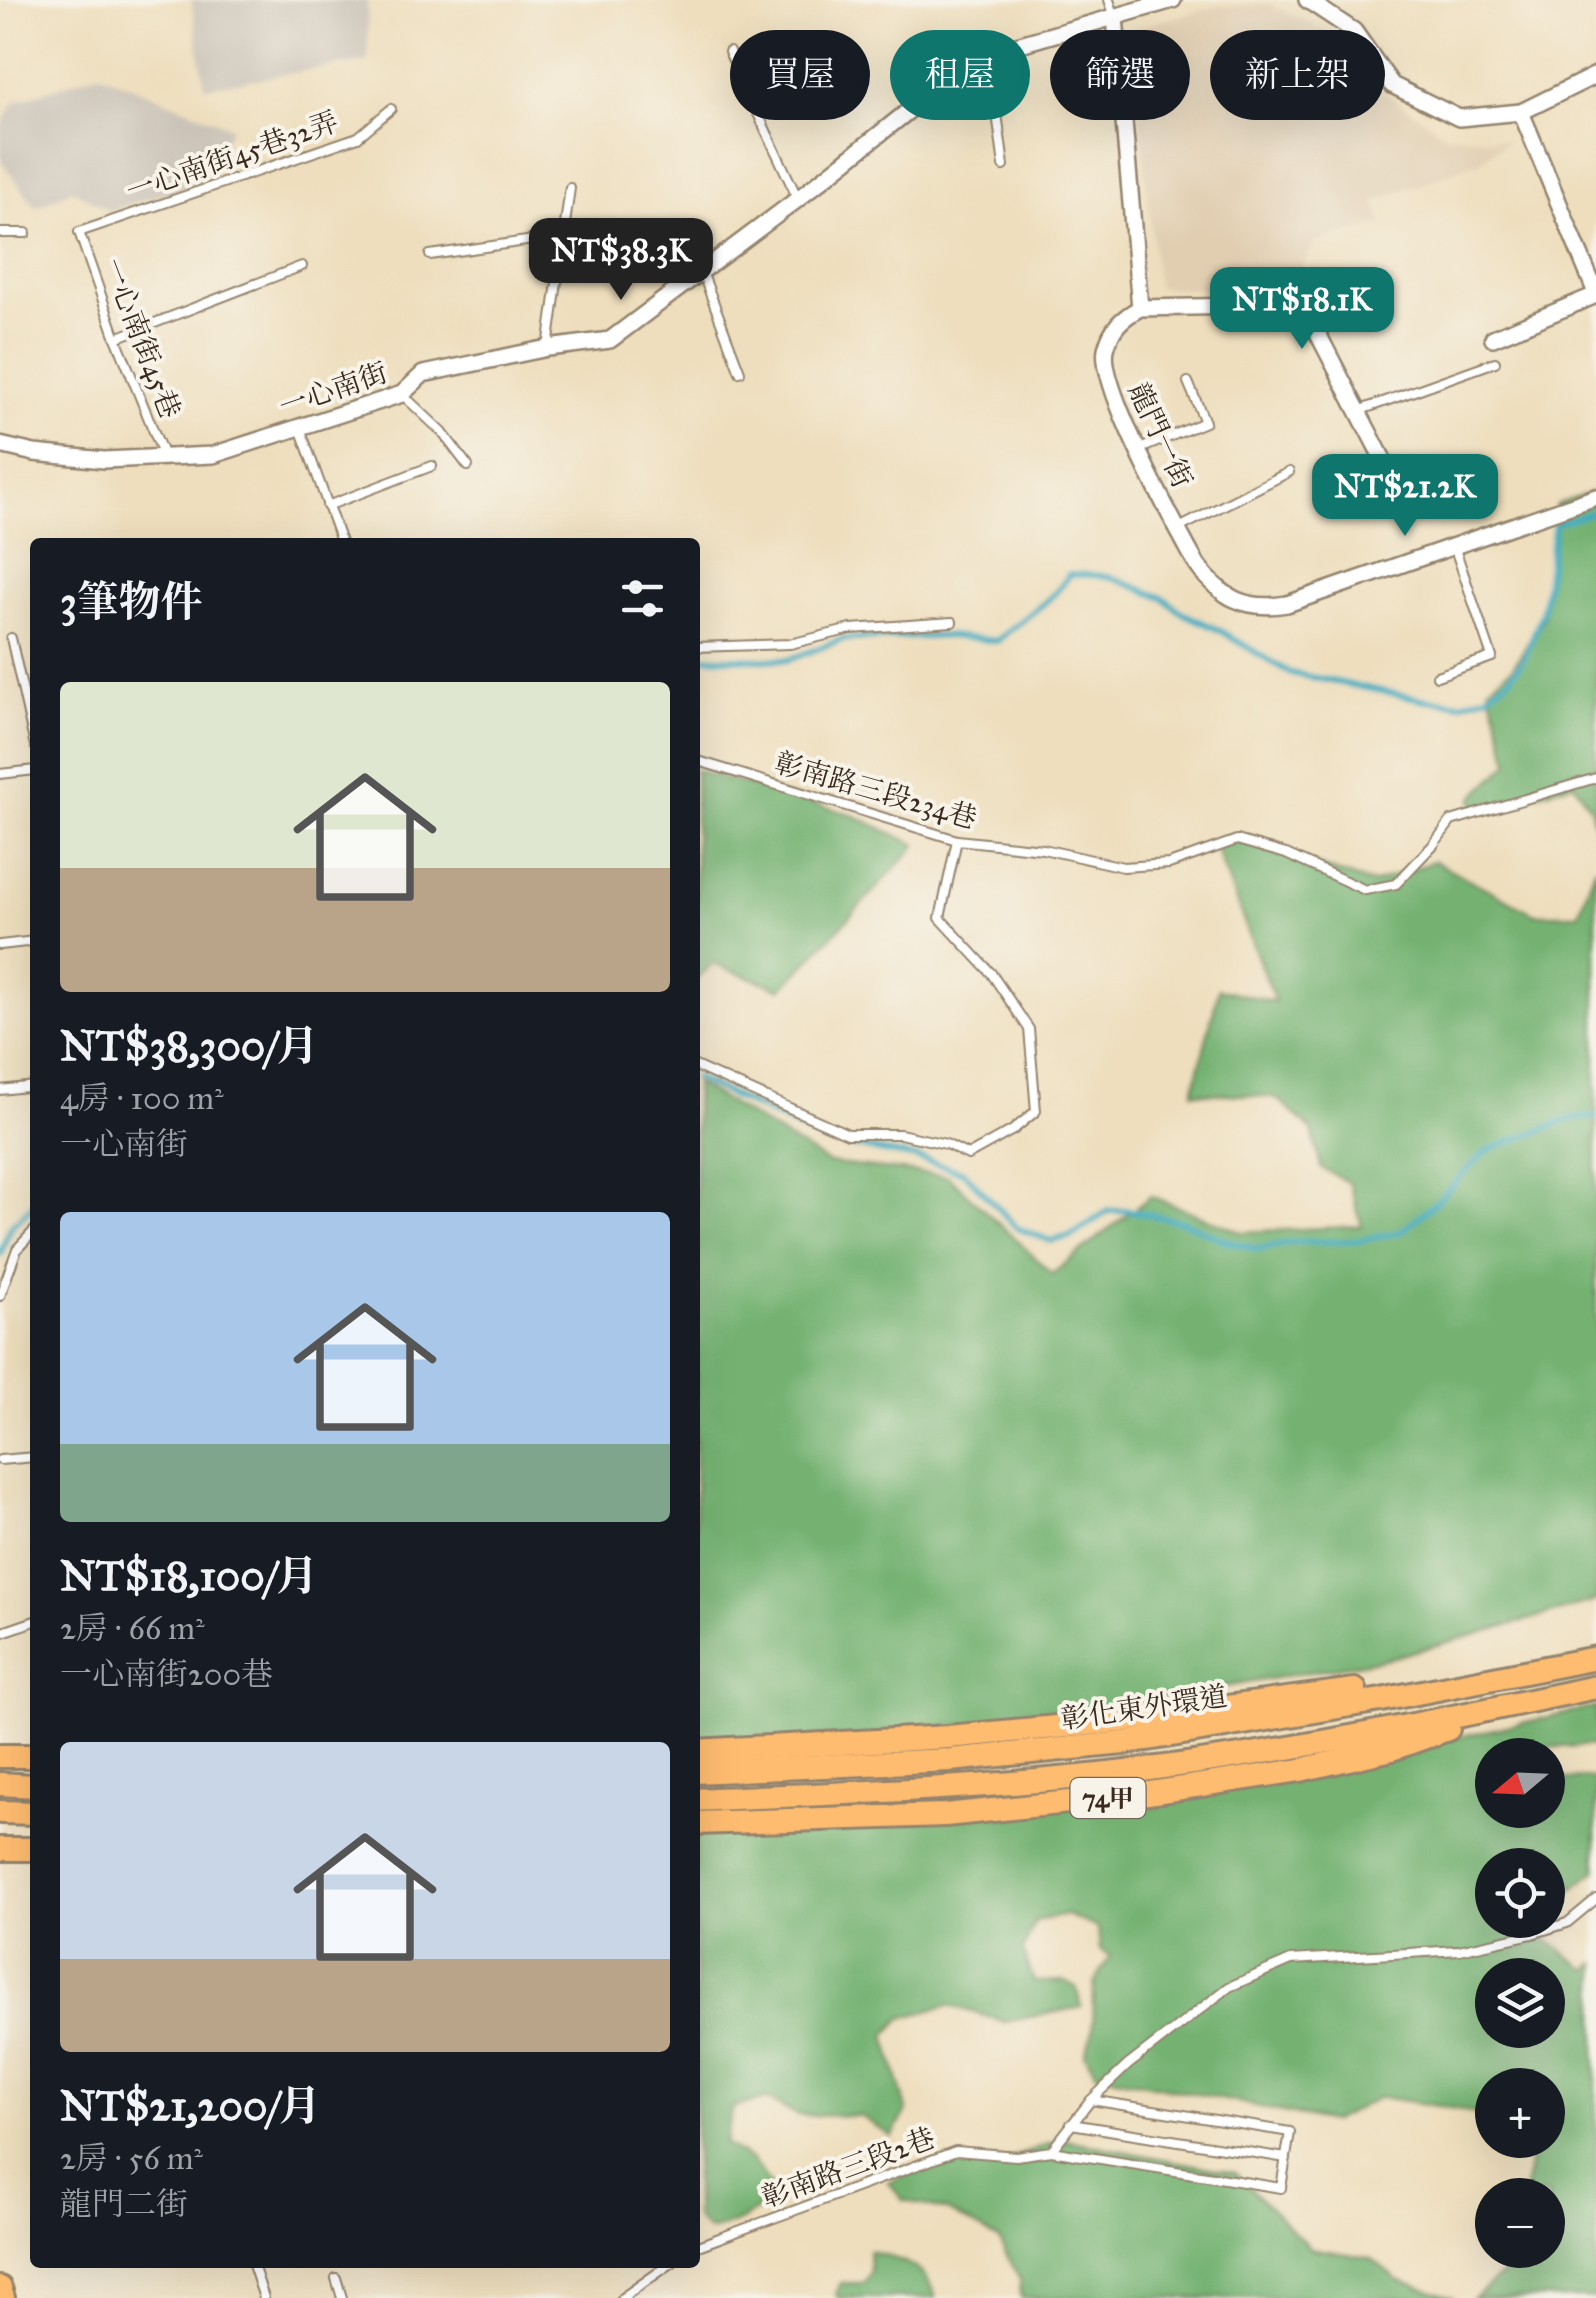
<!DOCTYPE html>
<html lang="zh-TW">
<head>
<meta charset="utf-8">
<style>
  body { margin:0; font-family:"IM FELL Great Primer","Noto Serif TC",serif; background:#242831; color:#f1f3f6; height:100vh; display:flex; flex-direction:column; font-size:38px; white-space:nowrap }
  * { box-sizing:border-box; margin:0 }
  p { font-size:32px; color:#9ea1a6 }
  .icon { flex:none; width:55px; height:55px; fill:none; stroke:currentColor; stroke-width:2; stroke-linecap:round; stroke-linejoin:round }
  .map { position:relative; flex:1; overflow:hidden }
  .sheet { position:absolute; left:30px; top:538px; width:670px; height:1730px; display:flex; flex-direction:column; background:#171b24; border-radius:10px; box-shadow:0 10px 40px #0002 }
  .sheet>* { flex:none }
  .banner { position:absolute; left:730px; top:30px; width:715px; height:90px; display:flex; gap:20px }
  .needle { width:65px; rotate:251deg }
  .controls { position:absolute; left:1475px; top:1738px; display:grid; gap:20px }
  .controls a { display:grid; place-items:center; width:90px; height:90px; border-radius:50%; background:#171b24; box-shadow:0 10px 40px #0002; font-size:50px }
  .price { position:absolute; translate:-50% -85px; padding:0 22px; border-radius:20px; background:#0f766e; color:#fff; font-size:32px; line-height:65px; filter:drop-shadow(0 2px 5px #0008) }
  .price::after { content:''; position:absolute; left:50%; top:60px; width:30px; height:22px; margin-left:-15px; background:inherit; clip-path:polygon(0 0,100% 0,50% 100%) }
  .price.selected { background:#222; color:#fff }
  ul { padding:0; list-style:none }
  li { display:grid; align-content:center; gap:20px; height:530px; padding:0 30px }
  li span { display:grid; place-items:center; height:310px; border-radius:10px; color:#555 }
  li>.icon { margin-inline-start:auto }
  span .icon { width:180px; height:180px; fill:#fffc; stroke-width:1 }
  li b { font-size:42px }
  h2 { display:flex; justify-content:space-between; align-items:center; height:120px; padding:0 30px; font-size:42px }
  .pill { padding:0 35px; border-radius:45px; background:#171b24; box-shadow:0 10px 40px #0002; font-size:35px; line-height:90px }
  .pill.selected { background:#0f766e; color:#fff }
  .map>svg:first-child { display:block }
  .built { fill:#e1ceb1 }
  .industrial { fill:#cbc3b8 }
  .forest { fill:#74b272; stroke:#586e48; stroke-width:2.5; fill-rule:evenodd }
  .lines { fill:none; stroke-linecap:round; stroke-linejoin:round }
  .stream { stroke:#40abbf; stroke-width:6 }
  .lane-casing { stroke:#94846e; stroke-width:12 }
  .street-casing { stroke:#94846e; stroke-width:20 }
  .primary-casing { stroke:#94846e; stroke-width:28 }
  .lane { stroke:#fff; stroke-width:8 }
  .street { stroke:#fff; stroke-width:15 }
  .primary { stroke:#febc70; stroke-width:22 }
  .labels { text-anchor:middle; stroke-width:8; stroke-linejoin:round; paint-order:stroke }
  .shield { fill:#f7f3e8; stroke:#73665b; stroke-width:2.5 }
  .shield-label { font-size:25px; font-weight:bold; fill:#3b2a1e }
  .street-label { font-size:28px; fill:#3b2a1e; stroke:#f7f3e8 }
</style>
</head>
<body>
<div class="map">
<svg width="1596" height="2298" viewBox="0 0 1596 2298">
  <rect width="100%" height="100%" fill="#f7f3e8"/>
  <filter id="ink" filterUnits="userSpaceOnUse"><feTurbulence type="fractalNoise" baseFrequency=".01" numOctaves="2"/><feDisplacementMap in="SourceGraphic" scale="20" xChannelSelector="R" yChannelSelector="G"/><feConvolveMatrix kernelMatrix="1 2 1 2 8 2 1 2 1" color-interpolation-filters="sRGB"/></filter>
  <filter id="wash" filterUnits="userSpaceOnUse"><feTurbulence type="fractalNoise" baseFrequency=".0048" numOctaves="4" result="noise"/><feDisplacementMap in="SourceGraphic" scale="40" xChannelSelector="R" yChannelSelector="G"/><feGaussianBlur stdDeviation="2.25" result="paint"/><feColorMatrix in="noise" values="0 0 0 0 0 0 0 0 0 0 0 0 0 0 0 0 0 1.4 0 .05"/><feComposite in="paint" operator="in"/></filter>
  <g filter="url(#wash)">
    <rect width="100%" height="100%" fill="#eedebd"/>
    <!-- built -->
    <path class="built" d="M 1269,5 L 1325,29 L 1384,92 L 1444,134 L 1508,141 L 1479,162 L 1375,201 L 1383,224 L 1315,243 L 1285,295 L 1157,287 L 1131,29 L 1219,6 Z"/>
    <!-- industrial -->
    <g class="industrial">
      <path d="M 191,0 L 367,0 L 368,61 L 205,87 Z"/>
      <path d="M 98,73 L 232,127 L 202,181 L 110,211 L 72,189 L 36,207 L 0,160 L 0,129 L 14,102 Z"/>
    </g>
    <!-- forest -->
    <g class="forest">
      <path d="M 1596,491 L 1596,831 L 1590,807 L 1574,783 L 1473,812 L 1473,797 L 1510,762 L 1489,687 L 1513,667 L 1543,619 L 1556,505 Z"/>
      <path d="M 695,770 L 851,814 L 917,845 L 782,989 L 713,964 L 695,980 Z"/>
      <path d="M 1234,838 L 1372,884 L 1434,861 L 1535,914 L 1578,914 L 1596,866 L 1596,1601 L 1390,1658 L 1056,1716 L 800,1742 L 695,1748 L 695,1083 L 828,1163 L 948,1176 L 1052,1274 L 1151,1196 L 1241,1232 L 1362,1226 L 1349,1183 L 1321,1168 L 1312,1130 L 1275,1097 L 1193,1092 L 1219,989 L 1275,1002 L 1214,844 Z"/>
      <path d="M 1596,1707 L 1596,1745 L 1538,1748 L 1540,1755 L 1492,1755 L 1492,1810 L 1548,1810 L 1548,1767 L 1555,1780 L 1596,1778 L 1596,1871 L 1567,1893 L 1548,1895 L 1548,1865 L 1492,1865 L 1492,1920 L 1535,1920 L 1540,1935 L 1588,1970 L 1596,1963 L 1596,2298 L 1473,2298 L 1503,2274 L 1509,2250 L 1548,2250 L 1548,2195 L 1523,2195 C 1528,2177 1534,2158 1527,2140 L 1548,2140 L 1548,2085 L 1492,2085 L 1492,2119 L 1458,2109 L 1380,2097 L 1331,2122 L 1096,2073 L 1085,2054 L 1093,2031 L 1094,1984 L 1110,1956 L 1100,1950 L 1098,1928 L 1067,1915 L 1035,1921 L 1023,1951 L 1034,1982 L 1066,1981 L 1076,1987 L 1082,2007 L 1005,2022 L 949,2005 L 902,2018 L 886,2035 L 907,2110 L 892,2137 L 861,2116 L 797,2115 L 766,2099 L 733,2107 L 724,2144 L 752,2160 L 777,2195 L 741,2221 L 709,2231 L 695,2218 L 695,1836 L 929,1816 L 1430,1743 ZM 1492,1975 L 1548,1975 L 1548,2030 L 1492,2030 Z"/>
      <path d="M 1060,2139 L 1235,2173 L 1310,2248 L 1371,2258 L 1398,2280 L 1454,2298 L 1021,2298 L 1020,2279 L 998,2239 L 947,2211 L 903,2200 L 888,2182 L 941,2163 L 1008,2160 Z"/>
      <path d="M 869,2251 C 899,2259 926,2264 936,2298 L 838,2298 L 836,2294 L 841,2283 L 864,2283 L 870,2273 Z"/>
    </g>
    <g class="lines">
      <!-- stream -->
      <g class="stream">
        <path d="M 695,657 L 788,660 L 843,639 L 949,636 L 997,641 C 1018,621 1057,599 1069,574 L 1108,576 L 1163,598 L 1184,614 L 1219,630 L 1290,673 L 1427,700 L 1461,703 L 1487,695 L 1510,678 L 1525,657 L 1542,613 L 1555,524 L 1596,511"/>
        <path d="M 695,1078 L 826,1141 L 917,1158 L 964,1172 L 1017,1228 L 1051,1241 L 1071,1236 L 1108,1211 L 1127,1210 L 1184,1222 L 1224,1240 L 1257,1249 L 1294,1242 L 1357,1241 L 1401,1232 L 1436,1202 L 1486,1151 L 1571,1119 L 1596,1117"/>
        <path d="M 0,1254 L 10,1227 L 35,1203"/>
      </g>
    </g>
  </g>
  <g filter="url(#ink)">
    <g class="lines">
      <defs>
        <g id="lane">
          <path d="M 1109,0 L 1115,17"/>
          <path d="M 729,52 L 798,199"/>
          <path d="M 989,53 L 1004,166"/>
          <path d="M 0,233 L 26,233"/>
          <path d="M 430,255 L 561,236"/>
          <path d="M 702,272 L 740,372"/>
          <path d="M 116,338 L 302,266"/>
          <path d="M 548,348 L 570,188"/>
          <path d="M 403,395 L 442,432 L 468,466"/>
          <path d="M 1358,411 L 1495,362"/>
          <path d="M 300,428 L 341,542"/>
          <path d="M 1140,449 L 1205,422 L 1188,382"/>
          <path d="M 165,459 L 116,338 L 79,232 L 358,137 L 391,109"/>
          <path d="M 327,506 L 432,466"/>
          <path d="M 1177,529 L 1289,472"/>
          <path d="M 11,638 L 35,746"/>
          <path d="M 695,647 L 790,644 L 851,629 L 952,622"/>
          <path d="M 1437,676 L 1492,657 L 1454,546"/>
          <path d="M 695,760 L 957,840 L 1043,849 L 1123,867 L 1169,864 L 1237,840 L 1286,854 L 1365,890 L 1396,884 L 1434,844 L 1451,821 L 1596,778"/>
          <path d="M 0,774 L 35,770"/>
          <path d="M 0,945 L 35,941"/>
          <path d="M 695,1066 L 848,1134 L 900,1134 L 946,1144 L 968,1155 L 1013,1130 L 1036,1111 L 1029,1029 L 991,973 L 940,918 L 957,840"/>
          <path d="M 0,1090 L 35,1086"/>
          <path d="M 0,1296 L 17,1249 L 35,1230"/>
          <path d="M 0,1460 L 35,1457"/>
          <path d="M 0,1633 L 35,1621"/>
          <path d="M 1071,2124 L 1286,2158"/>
          <path d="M 1051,2151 L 1281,2188 L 1290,2132 L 1091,2100"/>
          <path d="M 695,2247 L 956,2151 L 1016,2156 L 1051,2151 L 1091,2100 L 1128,2065 L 1229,1987 L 1291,1960 L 1459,1950 L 1532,1934 L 1567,1923 L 1596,1899"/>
          <path d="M 252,2262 L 264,2298"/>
          <path d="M 336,2278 L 342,2298"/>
          <path d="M 622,2298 L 673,2262"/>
        </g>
        <g id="street">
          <path d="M 1307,0 L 1354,31 L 1392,85 L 1459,118 L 1521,112 L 1596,75"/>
          <path d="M 1115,17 L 1140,308"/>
          <path d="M 1521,112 L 1596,293"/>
          <path d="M 1493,338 L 1596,295"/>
          <path d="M 0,445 L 34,453 L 104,460 L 213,455 L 402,394 L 423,374 L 548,348 L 610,340 L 798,199 L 936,89 L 989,53 L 1173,0"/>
          <path d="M 1403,498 L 1303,305 L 1140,308 C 1122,318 1111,328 1106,349 C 1098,385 1176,527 1197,565 C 1221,598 1246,611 1287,604 L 1596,497"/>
        </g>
        <g id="primary">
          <path d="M 695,1751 L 948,1737 L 1120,1721 L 1355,1690"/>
          <path d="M 0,1756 L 35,1756"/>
          <path d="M 695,1772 L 950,1760 L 1124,1743 L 1381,1700 L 1596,1658"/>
          <path d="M 0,1784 L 35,1786"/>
          <path d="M 695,1800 C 839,1793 983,1789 1126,1772 C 1284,1753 1441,1720 1596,1687"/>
          <path d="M 0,1812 L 35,1813"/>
          <path d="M 695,1823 L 945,1815 L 1136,1795 L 1300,1770 L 1392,1749 L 1448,1729"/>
          <path d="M 0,1849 L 35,1849"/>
          <path d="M 0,2288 L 3,2298"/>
        </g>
      </defs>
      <!-- lane casing -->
      <use href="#lane" class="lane-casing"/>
      <!-- street casing -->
      <use href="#street" class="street-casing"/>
      <!-- primary casing -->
      <use href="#primary" class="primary-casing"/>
      <!-- lane -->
      <use href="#lane" class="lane"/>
      <!-- street -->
      <use href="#street" class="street"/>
      <!-- primary -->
      <use href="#primary" class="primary"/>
    </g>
  </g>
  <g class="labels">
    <!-- shield labels -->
    <rect class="shield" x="1070.5" y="1778" width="75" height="40" rx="8"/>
    <g class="shield-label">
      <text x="1108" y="1807">74甲</text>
    </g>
    <!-- street labels -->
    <g class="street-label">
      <text transform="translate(232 156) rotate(-19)" y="10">一心南街45巷32弄</text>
      <text transform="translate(142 338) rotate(69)" y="10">一心南街45巷</text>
      <text transform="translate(333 389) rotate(-19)" y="10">一心南街</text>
      <text transform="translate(1161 435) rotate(65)" y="10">龍門一街</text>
      <text transform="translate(876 790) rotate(16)" y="10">彰南路三段234巷</text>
      <text transform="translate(1144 1707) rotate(-8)" y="10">彰化東外環道</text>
      <text transform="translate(848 2167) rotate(-20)" y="10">彰南路三段2巷</text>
    </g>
  </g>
</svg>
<div class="controls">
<a><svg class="needle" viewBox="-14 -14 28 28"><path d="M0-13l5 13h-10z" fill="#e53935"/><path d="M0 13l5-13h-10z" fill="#9ea1a6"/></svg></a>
<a><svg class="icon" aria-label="locate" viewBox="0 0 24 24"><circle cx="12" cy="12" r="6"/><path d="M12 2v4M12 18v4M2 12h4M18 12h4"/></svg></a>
<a><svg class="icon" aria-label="layers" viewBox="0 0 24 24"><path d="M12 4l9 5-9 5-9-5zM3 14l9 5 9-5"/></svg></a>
<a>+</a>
<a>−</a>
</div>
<b class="price selected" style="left:621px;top:303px">NT$38.3K</b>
<b class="price" style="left:1302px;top:352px">NT$18.1K</b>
<b class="price" style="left:1405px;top:539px">NT$21.2K</b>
<div class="banner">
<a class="pill">買屋</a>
<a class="pill selected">租屋</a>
<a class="pill">篩選</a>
<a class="pill">新上架</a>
</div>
<section class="sheet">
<h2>3筆物件<svg class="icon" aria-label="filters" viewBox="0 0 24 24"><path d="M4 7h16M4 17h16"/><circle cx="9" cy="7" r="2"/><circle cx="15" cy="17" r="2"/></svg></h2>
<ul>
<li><span style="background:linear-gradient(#dfe7d0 60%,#b9a48a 0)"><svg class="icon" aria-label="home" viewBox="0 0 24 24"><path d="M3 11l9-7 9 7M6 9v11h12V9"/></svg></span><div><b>NT$38,300/月</b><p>4房 · 100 m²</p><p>一心南街</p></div></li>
<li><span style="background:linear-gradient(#a9c7e8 75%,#7fa58c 0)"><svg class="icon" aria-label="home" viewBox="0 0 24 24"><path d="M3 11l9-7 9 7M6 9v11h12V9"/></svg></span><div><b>NT$18,100/月</b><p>2房 · 66 m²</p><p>一心南街200巷</p></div></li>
<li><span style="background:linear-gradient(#c9d6e8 70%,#b9a48a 0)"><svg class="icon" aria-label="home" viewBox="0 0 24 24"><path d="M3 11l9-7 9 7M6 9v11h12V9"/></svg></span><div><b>NT$21,200/月</b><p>2房 · 56 m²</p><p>龍門二街</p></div></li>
</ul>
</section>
</div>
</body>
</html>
